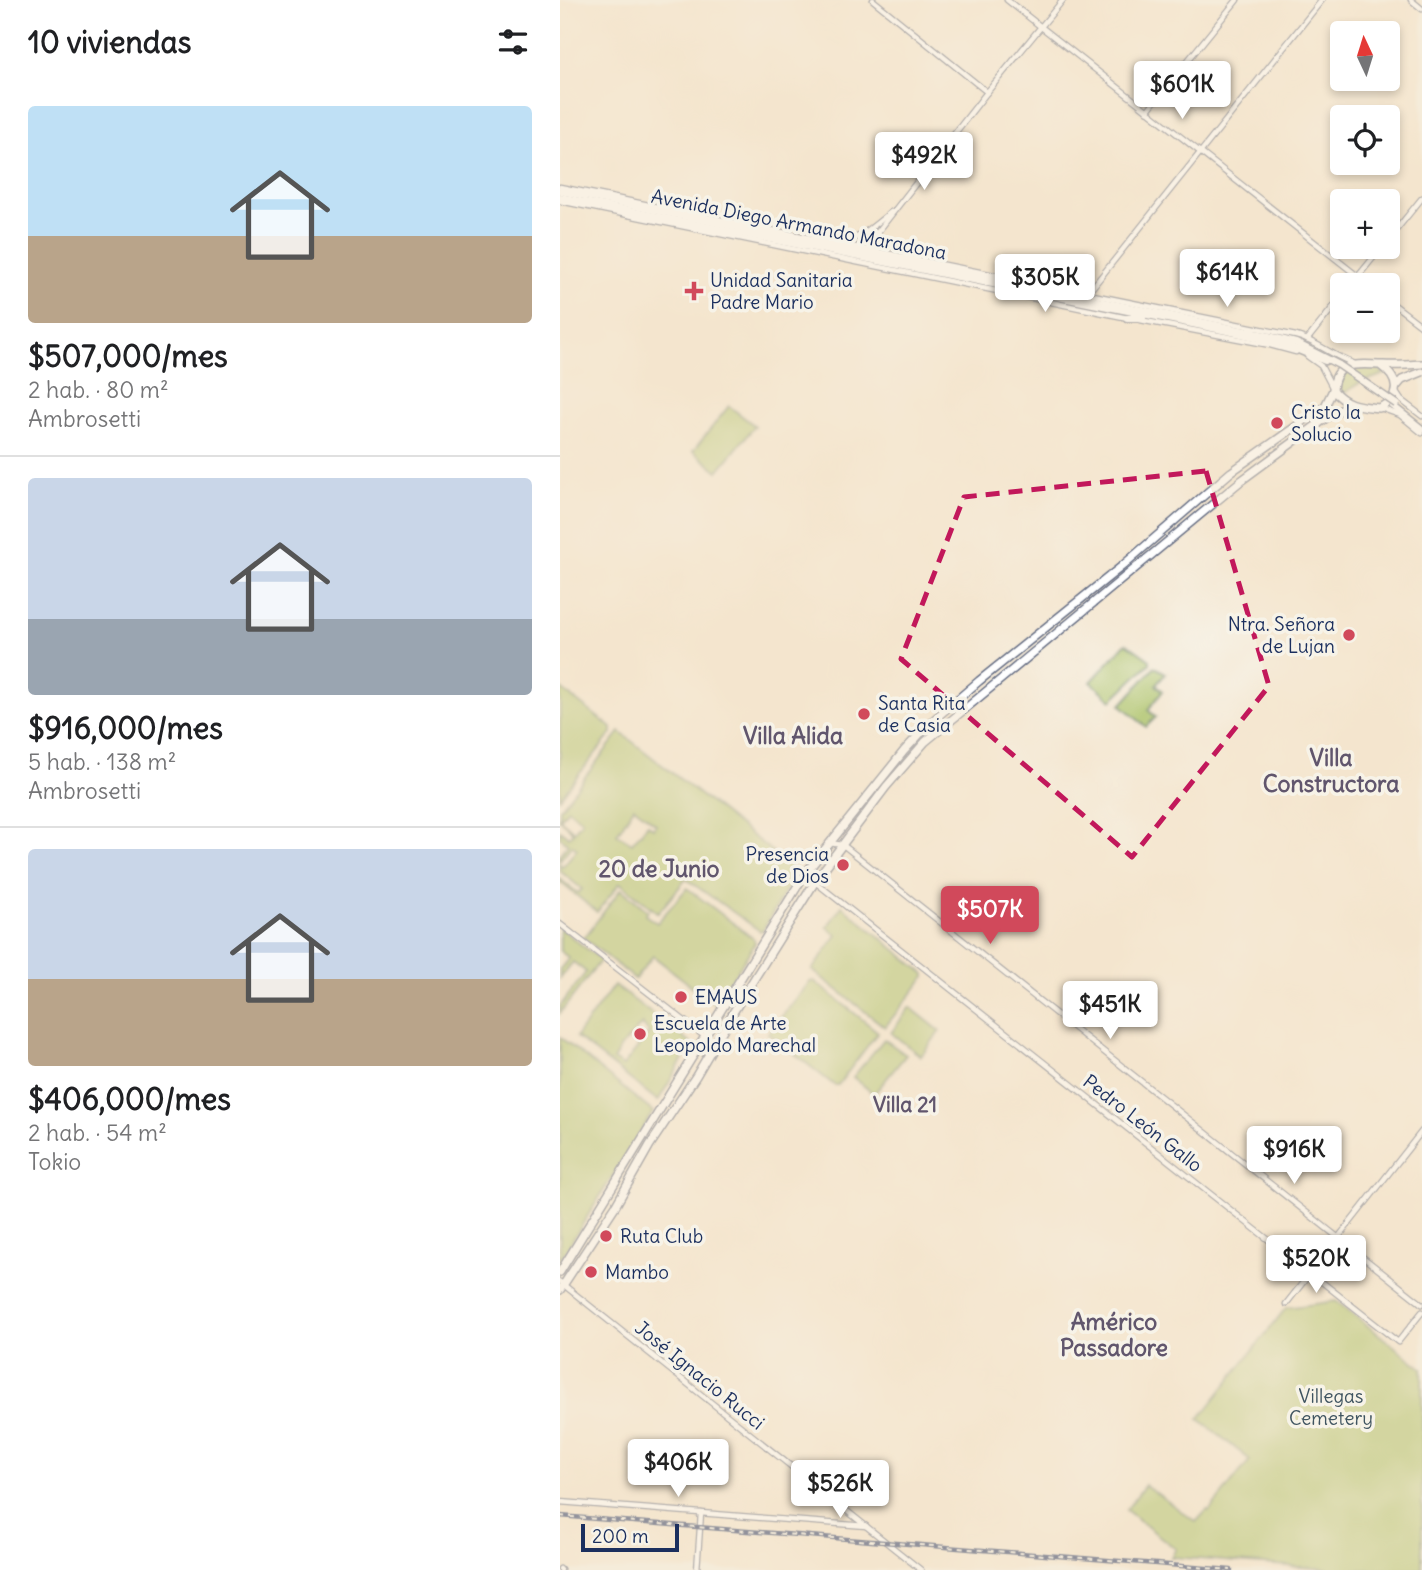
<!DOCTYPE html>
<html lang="es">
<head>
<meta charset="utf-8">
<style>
  body { margin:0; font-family:Delius,sans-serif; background:#f2f2f2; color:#202124; height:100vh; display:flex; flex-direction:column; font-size:26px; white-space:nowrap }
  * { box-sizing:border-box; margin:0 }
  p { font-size:23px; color:#757577 }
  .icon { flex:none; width:38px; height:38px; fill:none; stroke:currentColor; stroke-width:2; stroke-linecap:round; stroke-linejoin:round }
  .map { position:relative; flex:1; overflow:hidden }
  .sheet { display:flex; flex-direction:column; background:#fff; width:560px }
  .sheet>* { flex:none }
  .needle { width:46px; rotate:356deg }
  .controls { position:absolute; left:770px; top:21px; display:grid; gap:14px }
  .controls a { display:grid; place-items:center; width:70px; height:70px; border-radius:7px; background:#fff; box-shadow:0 4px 10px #0003; font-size:35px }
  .scale { position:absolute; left:21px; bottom:18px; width:98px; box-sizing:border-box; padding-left:7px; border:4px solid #1b2f5e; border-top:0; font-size:19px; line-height:24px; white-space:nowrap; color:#1b2f5e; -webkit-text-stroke:5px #f7f3e8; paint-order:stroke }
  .price { position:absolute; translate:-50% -60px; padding:0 16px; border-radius:7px; background:#fff; color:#222; font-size:23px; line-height:46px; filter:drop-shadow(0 2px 4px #0008) }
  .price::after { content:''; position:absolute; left:50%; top:42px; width:21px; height:16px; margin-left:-10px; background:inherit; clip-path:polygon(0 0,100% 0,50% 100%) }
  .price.current { background:#d1495b; color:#fff }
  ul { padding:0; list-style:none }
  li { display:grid; align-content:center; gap:14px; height:371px; padding:0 28px }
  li+li { border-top:2px solid #e0e0e0 }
  li span { display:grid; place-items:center; height:217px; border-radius:7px; color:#555 }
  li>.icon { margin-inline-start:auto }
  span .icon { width:126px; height:126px; fill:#fffc; stroke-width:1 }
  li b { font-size:30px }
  h2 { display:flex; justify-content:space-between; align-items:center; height:84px; padding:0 28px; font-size:30px }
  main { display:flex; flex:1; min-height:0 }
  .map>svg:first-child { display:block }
  .green { fill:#abc267; stroke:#637862; stroke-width:2; fill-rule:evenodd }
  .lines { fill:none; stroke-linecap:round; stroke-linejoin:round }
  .tertiary-casing { stroke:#676f85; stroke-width:7 }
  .secondary-casing { stroke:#676f85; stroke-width:7 }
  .primary-casing { stroke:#676f85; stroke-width:9 }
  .trunk-casing { stroke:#676f85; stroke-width:10 }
  .tertiary { stroke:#fff; stroke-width:4.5 }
  .secondary { stroke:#fff; stroke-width:4.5 }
  .primary { stroke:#fff; stroke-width:6 }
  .trunk { stroke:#fff; stroke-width:7 }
  .rail-casing { stroke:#1b2f5e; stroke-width:4.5 }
  .rail { stroke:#f7f3e8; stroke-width:2; stroke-dasharray:5; stroke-linecap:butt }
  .primary-bridge-casing { stroke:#676f85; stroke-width:9; stroke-linecap:butt }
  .primary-bridge { stroke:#fff; stroke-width:6 }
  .marked { fill:none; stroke:#c2185b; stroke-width:5; stroke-dasharray:14 9; stroke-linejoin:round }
  .poi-dot { fill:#d1495b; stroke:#f7f3e8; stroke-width:2.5 }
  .labels { text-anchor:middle; stroke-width:7; stroke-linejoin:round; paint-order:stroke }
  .street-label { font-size:19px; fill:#1b2f5e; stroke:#f7f3e8 }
  .poi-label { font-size:19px; fill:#1b2f5e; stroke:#f7f3e8; text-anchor:start }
  .park-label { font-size:19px; fill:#3f5460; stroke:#f7f3e8 }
  .neighbourhood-label { font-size:21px; font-weight:bold; fill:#61566d; stroke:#f7f3e8 }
  .quarter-label { font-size:23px; font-weight:bold; fill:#61566d; stroke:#f7f3e8 }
</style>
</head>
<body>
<main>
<section class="sheet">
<h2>10 viviendas<svg class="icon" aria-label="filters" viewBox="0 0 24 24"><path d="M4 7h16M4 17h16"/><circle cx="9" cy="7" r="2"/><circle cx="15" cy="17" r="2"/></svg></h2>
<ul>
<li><span style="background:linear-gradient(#bfe0f5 60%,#b9a48a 0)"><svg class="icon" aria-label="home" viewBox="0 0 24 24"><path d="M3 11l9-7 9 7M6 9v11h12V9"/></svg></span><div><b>$507,000/mes</b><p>2 hab. · 80 m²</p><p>Ambrosetti</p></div></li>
<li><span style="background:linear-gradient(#c9d6e8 65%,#9aa5b1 0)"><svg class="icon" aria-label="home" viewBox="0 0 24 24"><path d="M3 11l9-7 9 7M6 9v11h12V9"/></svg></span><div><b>$916,000/mes</b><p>5 hab. · 138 m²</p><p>Ambrosetti</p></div></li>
<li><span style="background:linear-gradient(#c9d6e8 60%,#b9a48a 0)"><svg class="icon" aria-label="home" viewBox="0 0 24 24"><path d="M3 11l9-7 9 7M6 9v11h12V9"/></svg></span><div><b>$406,000/mes</b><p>2 hab. · 54 m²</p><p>Tokio</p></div></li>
</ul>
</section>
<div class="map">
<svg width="862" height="1570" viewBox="0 0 862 1570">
  <rect width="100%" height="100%" fill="#f7f3e8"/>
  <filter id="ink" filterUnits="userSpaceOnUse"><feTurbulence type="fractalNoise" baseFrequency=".0143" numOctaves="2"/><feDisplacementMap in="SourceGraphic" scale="14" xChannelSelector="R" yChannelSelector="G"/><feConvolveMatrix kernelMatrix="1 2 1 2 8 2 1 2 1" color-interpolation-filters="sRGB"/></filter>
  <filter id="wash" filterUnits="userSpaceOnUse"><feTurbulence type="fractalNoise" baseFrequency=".00686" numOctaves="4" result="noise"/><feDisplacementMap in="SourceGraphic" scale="28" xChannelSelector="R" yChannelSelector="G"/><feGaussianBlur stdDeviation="1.57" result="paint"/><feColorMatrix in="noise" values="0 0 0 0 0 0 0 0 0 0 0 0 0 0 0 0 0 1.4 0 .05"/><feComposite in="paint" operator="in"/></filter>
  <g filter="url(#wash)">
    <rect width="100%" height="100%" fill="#f4e5ce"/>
    <!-- green -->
    <g class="green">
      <path d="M 796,368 L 820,370 L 825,374 L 798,384 L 780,396 L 776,385 L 781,374 Z"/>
      <path d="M 169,406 L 195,426 L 158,471 L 133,451 Z"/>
      <path d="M 566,643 L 590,660 L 590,663 L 552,700 L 531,682 Z"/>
      <path d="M 595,667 L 606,673 L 596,685 L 603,691 L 588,710 L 596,717 L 586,727 L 561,705 Z"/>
      <path d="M 0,688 L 52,728 L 52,733 L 0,798 Z"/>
      <path d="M 60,732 L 237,871 L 203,930 L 200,931 L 126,879 L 98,913 L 60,883 L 37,912 L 0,882 L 0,879 L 18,893 L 22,889 L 0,871 L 0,864 L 3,866 L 17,849 L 12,845 L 0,860 L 0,855 L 8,844 L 0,837 L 0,830 L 9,837 L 13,832 L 0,819 L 14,831 L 22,821 L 8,809 L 0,819 L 0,809 ZM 74,807 L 96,824 L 93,828 L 88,824 L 72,843 L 57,834 Z"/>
      <path d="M 127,888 L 194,939 L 195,943 L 156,1005 L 93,956 L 75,979 L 24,938 L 61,889 L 88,911 L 85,915 L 97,923 Z"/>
      <path d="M 282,906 L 365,974 L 365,977 L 325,1027 L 252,970 L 277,935 L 267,927 Z"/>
      <path d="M 0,928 L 41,960 L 0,1013 L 0,1006 L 26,972 L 13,962 L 0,978 L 0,969 L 9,958 L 0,951 Z"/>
      <path d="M 254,981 L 318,1032 L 278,1085 L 274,1085 L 208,1033 L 250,982 Z"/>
      <path d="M 54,985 L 132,1044 L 98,1101 L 16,1037 ZM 82,1024 L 89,1033 L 63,1066 L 53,1060 L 61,1047 Z"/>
      <path d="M 350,1007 L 380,1031 L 361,1056 L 331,1033 Z"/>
      <path d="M 0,1037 L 93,1112 L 0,1260 Z"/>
      <path d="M 324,1039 L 346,1055 L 314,1094 L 293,1077 Z"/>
      <path d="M 776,1301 L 862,1368 L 862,1570 L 780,1570 L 611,1557 L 616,1549 L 566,1510 L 585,1485 L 636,1522 L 647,1510 L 649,1511 L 690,1460 L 639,1419 L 726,1308 Z"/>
    </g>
  </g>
  <g filter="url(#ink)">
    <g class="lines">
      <defs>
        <g id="tertiary">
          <path d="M 313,0 L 427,92"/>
          <path d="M 447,0 L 809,285"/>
          <path d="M 851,0 L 862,9"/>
          <path d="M 587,111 L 677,0"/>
          <path d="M 0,187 L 736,336 C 756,341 773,356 793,363"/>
          <path d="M 0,201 L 568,318"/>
          <path d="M 828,240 L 862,198"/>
          <path d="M 791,285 L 822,247"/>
          <path d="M 528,293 L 762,0"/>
          <path d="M 828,300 L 862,326"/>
          <path d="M 580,320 L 710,345 L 736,352"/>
          <path d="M 747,340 L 782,296"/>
          <path d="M 747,356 L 761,366 L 772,387"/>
          <path d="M 835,391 L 841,400 L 862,416"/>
          <path d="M 820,408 L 840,415 L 862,433"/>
          <path d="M 269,843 L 283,845 L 862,1304"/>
          <path d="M 245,874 L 838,1342 L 862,1312"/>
          <path d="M 0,924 L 144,1036"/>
          <path d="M 0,1282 L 361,1570"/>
          <path d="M 726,1304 L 862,1131"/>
          <path d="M 0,1502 L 306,1526"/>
          <path d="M 0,1569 L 1,1570"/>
          <path d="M 137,1570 L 141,1513"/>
        </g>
        <g id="secondary">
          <path d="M 278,244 C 303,237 311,228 331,212"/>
          <path d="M 293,250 L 317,233 L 424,96 L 503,0"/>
        </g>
        <g id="primary">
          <path d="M 0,191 L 705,335 L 736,343 L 779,365"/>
          <path d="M 0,197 L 672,332 L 721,343 L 765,361"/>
          <path d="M 317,233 L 312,249 L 319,256"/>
          <path d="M 567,318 L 583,318"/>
          <path d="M 833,406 L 862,429"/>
        </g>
        <g id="trunk">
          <path d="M 821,366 C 839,379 842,397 819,408 C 800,406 786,406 773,390 C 775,358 801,365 823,365 C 836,366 849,365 862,364"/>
          <path d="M 836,387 L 842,380 L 862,372"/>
          <path d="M 0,1272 L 245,874 L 344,751 L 370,723 L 419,681 L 561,567 L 671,472 L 765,406 L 773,390"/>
          <path d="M 0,1290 L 56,1205 L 90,1145 L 136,1076 L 174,1011 L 258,877 L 326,787 L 365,742 L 682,480 L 773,413 L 794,405"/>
        </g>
      </defs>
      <!-- tertiary casing -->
      <use href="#tertiary" class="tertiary-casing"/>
      <!-- secondary casing -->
      <use href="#secondary" class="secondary-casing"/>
      <!-- primary casing -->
      <use href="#primary" class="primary-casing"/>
      <!-- trunk casing -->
      <use href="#trunk" class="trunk-casing"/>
      <!-- tertiary -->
      <use href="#tertiary" class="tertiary"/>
      <!-- secondary -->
      <use href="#secondary" class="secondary"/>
      <!-- primary -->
      <use href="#primary" class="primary"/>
      <!-- trunk -->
      <use href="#trunk" class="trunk"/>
      <defs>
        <path id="rail" d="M 0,1516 L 671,1570"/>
      </defs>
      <!-- rail casing -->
      <use href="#rail" class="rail-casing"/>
      <!-- rail -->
      <use href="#rail" class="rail"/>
      <defs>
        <path id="primary-bridge" d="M 779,365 L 836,404"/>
      </defs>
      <!-- primary-bridge casing -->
      <use href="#primary-bridge" class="primary-bridge-casing"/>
      <!-- primary-bridge -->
      <use href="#primary-bridge" class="primary-bridge"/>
    </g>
  </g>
  <!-- marked area -->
  <path d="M0 0H862V1570H0ZM 646,471 L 709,686 L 572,857 L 341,659 L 404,497 Z" fill="#f4e5ce" fill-opacity=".55" fill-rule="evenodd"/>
  <path class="marked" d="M 646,471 L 709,686 L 572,857 L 341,659 L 404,497 Z"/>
  <!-- markers -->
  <g class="poi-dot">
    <path d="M130.5 280.5h7v7h7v7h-7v7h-7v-7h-7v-7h7z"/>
    <circle cx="717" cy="423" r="7"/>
    <circle cx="789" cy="635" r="7"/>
    <circle cx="304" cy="714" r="7"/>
    <circle cx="283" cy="865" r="7"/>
    <circle cx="121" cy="997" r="7"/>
    <circle cx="80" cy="1034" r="7"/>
    <circle cx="46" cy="1236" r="7"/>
    <circle cx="31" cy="1272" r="7"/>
  </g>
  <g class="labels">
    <!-- street labels -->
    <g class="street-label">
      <text transform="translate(239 224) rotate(11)" y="7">Avenida Diego Armando Maradona</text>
      <text transform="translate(583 1123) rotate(38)" y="7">Pedro León Gallo</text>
      <text transform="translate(140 1375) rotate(39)" y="7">José Ignacio Rucci</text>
    </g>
    <!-- poi labels -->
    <g class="poi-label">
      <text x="150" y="287">Unidad Sanitaria<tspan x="150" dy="22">Padre Mario</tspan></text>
      <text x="731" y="419">Cristo la<tspan x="731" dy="22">Solucio</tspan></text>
      <text x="775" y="631" text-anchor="end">Ntra. Señora<tspan x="775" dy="22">de Lujan</tspan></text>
      <text x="318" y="710">Santa Rita<tspan x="318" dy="22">de Casia</tspan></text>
      <text x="269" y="861" text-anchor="end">Presencia<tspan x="269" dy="22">de Dios</tspan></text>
      <text x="135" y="1004">EMAUS</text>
      <text x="94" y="1030">Escuela de Arte<tspan x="94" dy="22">Leopoldo Marechal</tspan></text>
      <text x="60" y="1243">Ruta Club</text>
      <text x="45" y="1279">Mambo</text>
    </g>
    <!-- park labels -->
    <g class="park-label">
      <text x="771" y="1403">Villegas<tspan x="771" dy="22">Cemetery</tspan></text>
    </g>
    <!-- neighbourhood labels -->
    <g class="neighbourhood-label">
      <text x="345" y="1112">Villa 21</text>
    </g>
    <!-- quarter labels -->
    <g class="quarter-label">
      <text x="233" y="744">Villa Alida</text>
      <text x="771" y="766">Villa<tspan x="771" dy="26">Constructora</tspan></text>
      <text x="99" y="877">20 de Junio</text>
      <text x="554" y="1330">Américo<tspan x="554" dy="26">Passadore</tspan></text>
    </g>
  </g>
</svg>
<div class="controls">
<a><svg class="needle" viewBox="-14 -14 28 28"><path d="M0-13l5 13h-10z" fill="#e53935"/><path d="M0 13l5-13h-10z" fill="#757577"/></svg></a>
<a><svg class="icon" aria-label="locate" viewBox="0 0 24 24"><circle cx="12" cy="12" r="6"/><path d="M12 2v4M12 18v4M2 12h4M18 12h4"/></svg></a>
<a>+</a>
<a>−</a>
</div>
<div class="scale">200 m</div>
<b class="price" style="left:622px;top:121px">$601K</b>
<b class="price" style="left:364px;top:192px">$492K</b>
<b class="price" style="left:667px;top:309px">$614K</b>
<b class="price" style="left:485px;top:314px">$305K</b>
<b class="price current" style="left:430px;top:946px">$507K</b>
<b class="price" style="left:550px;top:1041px">$451K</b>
<b class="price" style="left:734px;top:1186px">$916K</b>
<b class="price" style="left:756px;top:1295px">$520K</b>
<b class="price" style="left:118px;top:1499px">$406K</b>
<b class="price" style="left:280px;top:1520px">$526K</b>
</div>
</main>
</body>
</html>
